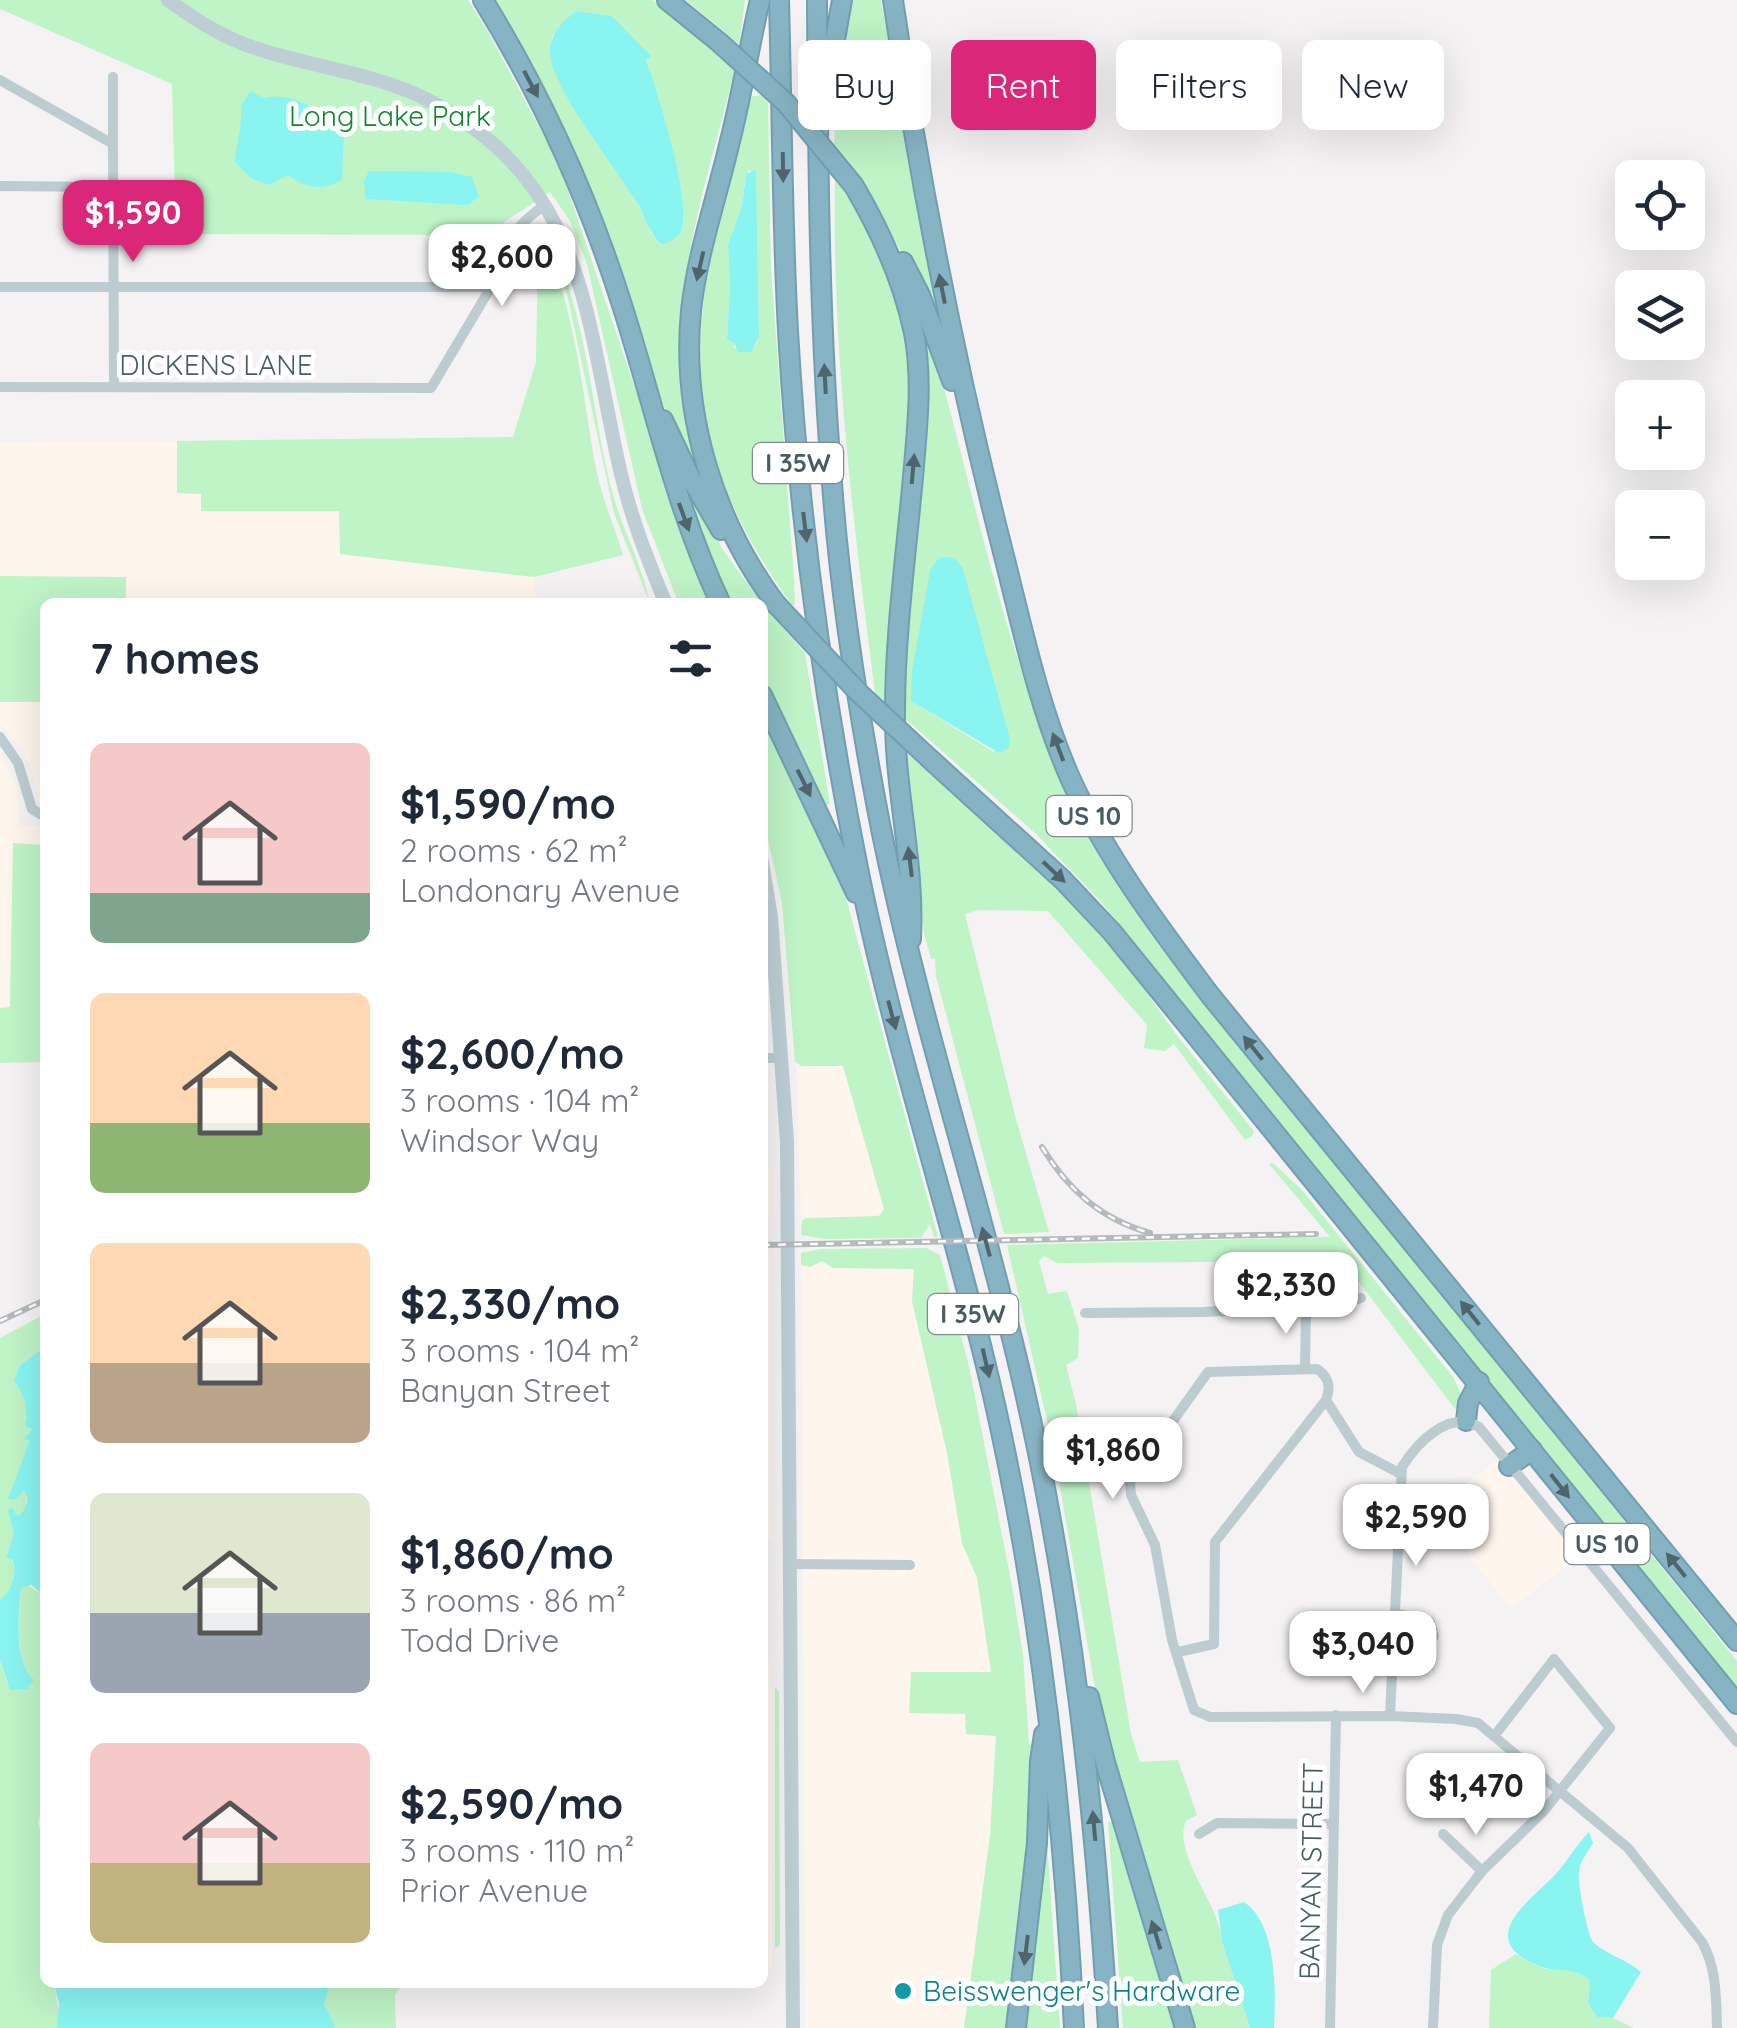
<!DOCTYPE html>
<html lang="en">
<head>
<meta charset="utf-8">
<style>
  body { margin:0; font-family:Quicksand,sans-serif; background:#f6f6f7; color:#1f2937; height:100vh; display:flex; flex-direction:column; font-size:38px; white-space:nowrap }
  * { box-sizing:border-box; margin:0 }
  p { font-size:32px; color:#747a83 }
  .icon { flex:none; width:55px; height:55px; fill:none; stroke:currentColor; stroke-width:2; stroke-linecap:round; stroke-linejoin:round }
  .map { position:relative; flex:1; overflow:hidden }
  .drawer { position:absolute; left:40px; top:598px; width:728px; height:1390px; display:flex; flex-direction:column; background:#fff; border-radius:15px; box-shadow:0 10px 40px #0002 }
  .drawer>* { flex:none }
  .top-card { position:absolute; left:798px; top:40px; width:788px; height:90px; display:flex; gap:20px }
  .fabs { position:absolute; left:1615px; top:160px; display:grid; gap:20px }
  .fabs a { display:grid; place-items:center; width:90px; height:90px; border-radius:15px; background:#fff; box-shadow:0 10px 40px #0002; font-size:50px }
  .price { position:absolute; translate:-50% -85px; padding:0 22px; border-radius:20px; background:#fff; color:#222; font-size:32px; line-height:65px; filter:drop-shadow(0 2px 5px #0008) }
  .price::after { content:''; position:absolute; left:50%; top:60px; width:30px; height:22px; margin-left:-15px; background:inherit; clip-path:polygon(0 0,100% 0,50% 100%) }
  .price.on { background:#db2777; color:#fff }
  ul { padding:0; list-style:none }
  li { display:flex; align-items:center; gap:30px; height:250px; padding:0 50px }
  li span { display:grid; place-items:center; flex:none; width:280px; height:200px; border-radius:15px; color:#555 }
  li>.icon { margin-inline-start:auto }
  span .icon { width:120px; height:120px; fill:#fffc; stroke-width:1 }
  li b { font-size:42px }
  h2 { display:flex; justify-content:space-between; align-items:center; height:120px; padding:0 50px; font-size:42px }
  .tag { padding:0 35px; border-radius:15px; background:#fff; box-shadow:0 10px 40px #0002; font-size:35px; line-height:90px }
  .tag.on { background:#db2777; color:#fff }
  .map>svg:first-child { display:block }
  .commercial { fill:#fef5ed }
  .green { fill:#bff4c7; fill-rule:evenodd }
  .water { fill:#89f4f0 }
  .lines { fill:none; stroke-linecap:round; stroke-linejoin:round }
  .highway-casing { stroke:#729fb0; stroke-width:22 }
  .street { stroke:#bcccd0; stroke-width:10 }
  .secondary { stroke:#bdced5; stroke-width:14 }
  .highway { stroke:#87b4c4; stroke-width:18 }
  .rail-casing { stroke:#b4babd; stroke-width:6 }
  .rail { stroke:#fff; stroke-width:2.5; stroke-dasharray:8; stroke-linecap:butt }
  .highway-bridge-casing { stroke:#729fb0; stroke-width:22; stroke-linecap:butt }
  .highway-bridge { stroke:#87b4c4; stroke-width:18 }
  .oneway { fill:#4e656c }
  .culture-dot { fill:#0f9aa8; stroke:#fff; stroke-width:4 }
  .labels { text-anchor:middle; stroke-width:10; stroke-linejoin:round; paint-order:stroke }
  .shield { fill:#fff; stroke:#7f8d91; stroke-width:2.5 }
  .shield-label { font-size:25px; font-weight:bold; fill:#485c62 }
  .park-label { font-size:28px; fill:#10862e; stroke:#fff }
  .street-label { font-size:28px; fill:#485c62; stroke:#fff }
  .culture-label { font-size:28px; fill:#0d838f; stroke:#fff; text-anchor:start }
</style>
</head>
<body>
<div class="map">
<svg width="1737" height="2028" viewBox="0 0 1737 2028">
  <rect width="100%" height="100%" fill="#f5f2f3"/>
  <!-- commercial -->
  <g class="commercial">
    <path d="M 94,441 L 177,441 L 177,493 L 202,494 L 201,511 L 340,511 L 466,569 L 534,577 L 536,602 L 126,602 L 126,577 L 0,576 L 0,443 Z"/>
    <path d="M 0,702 L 45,702 L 45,808 L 39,801 L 31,769 L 22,750 L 0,724 Z"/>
    <path d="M 0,752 L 17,787 L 19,826 L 45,827 L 45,932 L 44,845 L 13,844 L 10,1008 L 0,1008 Z"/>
    <path d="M 762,1064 L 769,1171 L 769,1217 L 763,1217 Z"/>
    <path d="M 796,1064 L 843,1066 L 884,1209 L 882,1215 L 802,1221 L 801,1224 Z"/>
    <path d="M 762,1251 L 770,1251 L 771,1539 L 762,1539 Z"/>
    <path d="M 818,1261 L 833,1268 L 914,1268 L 912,1302 L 947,1453 L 962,1543 L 977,1578 L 991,1672 L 909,1713 L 965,1714 L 996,1736 L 990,1835 L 964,2028 L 805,2028 L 801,1265 L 810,1267 Z"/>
    <path d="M 1498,1459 L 1578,1557 L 1511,1609 L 1433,1510 Z"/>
    <path d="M 762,1662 L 771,1662 L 772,1968 L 762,1968 Z"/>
  </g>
  <!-- green -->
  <g class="green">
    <path d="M 0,0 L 468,0 L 487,30 L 559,164 L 672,497 L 713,602 L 678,602 L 642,509 L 587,264 L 570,221 L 550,192 L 504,222 L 498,235 L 176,234 L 172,84 L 0,9 Z"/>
    <path d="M 492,0 L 652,0 L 735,68 C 711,168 674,272 680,376 C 682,410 691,442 699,474 L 694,476 L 653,380 L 577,157 L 542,83 ZM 577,11 L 612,16 L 646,59 L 672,147 L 653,236 L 636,200 L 590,134 L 555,70 L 550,54 L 552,37 Z"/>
    <path d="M 686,0 L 745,0 L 739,44 Z"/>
    <path d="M 847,0 L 881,0 L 935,300 L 928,301 L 876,205 L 834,146 L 839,36 Z"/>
    <path d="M 763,95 L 768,101 L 771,269 L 794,578 L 795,604 L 792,605 C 656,417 698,304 748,97 ZM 749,170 L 756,176 L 759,337 L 756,345 L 734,348 L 734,342 L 727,339 L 730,286 L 728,246 L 742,206 L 745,179 Z"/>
    <path d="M 835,179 L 869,228 L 903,306 L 913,379 L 891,708 L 875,693 C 853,522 832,351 835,179 Z"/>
    <path d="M 535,227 C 577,299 581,393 597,473 C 603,501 615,528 623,555 L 534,577 L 340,554 L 339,511 L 201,511 L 201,494 L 177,493 L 177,441 L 513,437 L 536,362 L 538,252 L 522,234 Z"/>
    <path d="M 541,229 L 547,235 C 588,313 590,406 612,491 C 621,526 644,569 649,601 L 614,513 L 567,294 L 553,253 Z"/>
    <path d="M 914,311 L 929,333 C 973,488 1007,666 1076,810 C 1135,933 1243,1049 1329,1155 C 1465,1323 1601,1492 1737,1661 L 1737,1688 L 1102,903 L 1035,833 L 901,715 ZM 960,562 L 980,641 L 994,752 L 911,701 Z"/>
    <path d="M 675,467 L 723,550 L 761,602 L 724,602 Z"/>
    <path d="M 0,576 L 126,577 L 126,602 L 45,602 L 45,702 L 0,702 Z"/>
    <path d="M 762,604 L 805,653 L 830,804 L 821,806 L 763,687 Z"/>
    <path d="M 762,712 L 819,826 L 843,887 L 938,1237 L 934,1237 L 930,1224 L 921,1238 L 824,1239 L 801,1235 L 802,1221 L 806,1218 L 879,1216 L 884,1209 L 843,1066 L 801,1066 L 795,1061 L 782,903 L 763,817 Z"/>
    <path d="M 903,750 L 1064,892 L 1137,979 L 1175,1033 L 1254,1131 L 1252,1136 L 1245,1140 L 1174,1044 L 1165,1051 L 1144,1048 L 1147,1025 L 1048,911 L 979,910 L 965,914 L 1016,1119 L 1049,1232 L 1004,1234 L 936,976 L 935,959 L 931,959 L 924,933 Z"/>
    <path d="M 13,843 L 44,845 L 45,1062 L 0,1063 L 0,1008 L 10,1007 Z"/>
    <path d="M 1273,1163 L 1302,1190 L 1453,1377 L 1462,1396 L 1461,1407 L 1455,1409 L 1343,1261 L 1064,1263 L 1057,1263 L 1044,1256 L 1039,1261 L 1048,1294 L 1067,1291 L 1079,1329 L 1078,1358 L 1066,1365 L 1076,1404 L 1131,1734 L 1140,1762 L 1178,1760 L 1197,1815 L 1186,1821 C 1173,1848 1211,1897 1218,1923 C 1228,1958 1238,1993 1250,2028 L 1196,2028 L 1150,1893 L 1098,1705 L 1053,1447 L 1007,1245 L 1330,1237 L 1269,1164 Z"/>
    <path d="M 926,1248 L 940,1255 L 969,1366 L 1012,1586 L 1023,1655 L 1029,1744 L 1035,1746 L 1036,1786 L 1011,2028 L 964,2028 L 990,1835 L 996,1736 L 966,1734 L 965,1714 L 909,1713 L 911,1672 L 991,1672 L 977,1578 L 962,1543 L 947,1453 L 912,1301 L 914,1269 L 833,1268 L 822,1261 L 810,1267 L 801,1265 L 801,1253 L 820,1249 Z"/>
    <path d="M 45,1314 L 45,1347 L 20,1365 L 14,1380 L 25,1400 L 25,1420 L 32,1429 L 26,1436 L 31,1439 L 9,1499 L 14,1500 L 21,1491 L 26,1493 L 26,1507 L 19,1515 L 16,1515 L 12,1507 L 9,1509 L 14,1533 L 6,1557 L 10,1557 C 19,1570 13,1590 0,1600 L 0,1338 Z"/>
    <path d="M 27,1585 L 45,1596 L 45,1800 L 38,1822 L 45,1850 L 45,1982 L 54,1983 L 59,2013 L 57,2028 L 0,2028 L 0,1660 L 7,1684 L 29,1676 C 14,1653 20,1614 21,1588 Z"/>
    <path d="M 775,1687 L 779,1692 L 780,1945 L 775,1948 Z"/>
    <path d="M 1118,1821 L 1178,2028 L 1123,2028 L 1108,1822 Z"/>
    <path d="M 1042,1842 L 1047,1842 L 1060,2028 L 1023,2028 Z"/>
    <path d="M 1516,1954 C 1523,1958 1532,1964 1540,1967 C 1558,1973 1574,1965 1590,1981 L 1588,2003 L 1597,2017 L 1613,2018 L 1634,2028 L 1489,2028 L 1491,1970 Z"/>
    <path d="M 330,1983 L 404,1983 L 395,1995 L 396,2028 L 336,2028 L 324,2004 Z"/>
  </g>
  <!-- water -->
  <g class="water">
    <path d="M 577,11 L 612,16 L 651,56 L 646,60 C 657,91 693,203 681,231 C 677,239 670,242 662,244 C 647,232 645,213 634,198 C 613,164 556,93 550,56 C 548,37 562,21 577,11 Z"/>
    <path d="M 251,91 L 264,98 C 293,91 320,112 344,128 L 342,180 C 322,191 306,189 288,175 L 269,185 L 251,178 L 235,162 C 236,142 243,124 241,106 Z"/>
    <path d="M 756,170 L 759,337 L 751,352 L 738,352 L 734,343 L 727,339 L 730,286 L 728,245 L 742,206 L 746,174 Z"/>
    <path d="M 369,171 L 451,172 L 472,177 L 479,197 L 467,205 L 366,199 L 364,181 Z"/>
    <path d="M 943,557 L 954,558 L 962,566 L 1010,739 L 1009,748 L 999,753 L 911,701 L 912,671 L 930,571 L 937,560 Z"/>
    <path d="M 45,1347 L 45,1596 L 31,1585 L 21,1588 C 19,1616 13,1660 34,1680 L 27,1689 L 10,1690 L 0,1660 L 0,1600 C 12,1591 18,1572 12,1559 L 6,1558 L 14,1533 L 8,1510 L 12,1507 L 16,1515 L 19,1515 C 26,1509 30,1499 24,1491 L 14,1500 L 8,1499 L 30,1440 L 24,1439 L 32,1429 L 26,1426 L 25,1400 L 14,1380 L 20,1365 Z"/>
    <path d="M 1589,1832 L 1593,1843 C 1588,1852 1580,1861 1579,1871 C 1577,1881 1587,1934 1593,1942 C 1606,1955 1627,1959 1641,1972 L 1613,2018 L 1597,2017 L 1588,2003 L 1590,1981 C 1574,1965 1558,1974 1539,1966 C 1474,1940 1527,1903 1555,1875 C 1567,1862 1576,1845 1589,1832 Z"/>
    <path d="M 1244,1902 C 1277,1924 1276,1992 1274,2028 L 1250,2028 L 1222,1941 L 1218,1910 Z"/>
    <path d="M 54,1983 L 330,1983 L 324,2004 L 336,2028 L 57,2028 L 59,2004 Z"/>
  </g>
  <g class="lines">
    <defs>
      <g id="highway">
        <path d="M 483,0 C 542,96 588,197 622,305 C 654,405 675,506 720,602"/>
        <path d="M 667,0 L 720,43"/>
        <path d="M 760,0 C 749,47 742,94 730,141 C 717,197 697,254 691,311 C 681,415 714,521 776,604"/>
        <path d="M 779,0 C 782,110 782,221 788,331 C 798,509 822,688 857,863 C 893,1046 954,1222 995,1404 C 1041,1609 1064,1818 1074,2028"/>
        <path d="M 817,0 C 818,165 819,331 833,496 C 841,599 857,701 876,803 C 913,999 978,1189 1023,1384 C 1072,1596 1095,1810 1108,2028"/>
        <path d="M 893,0 C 920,185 956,367 1002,548 C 1022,626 1038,706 1071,780 C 1107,858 1158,926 1210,995 L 1737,1641"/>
        <path d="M 826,91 L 842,0"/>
        <path d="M 854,186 C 881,232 903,280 914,333 C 923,380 917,429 913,477 C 906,555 895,634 895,712 C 894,789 915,860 911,939"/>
        <path d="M 903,262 L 920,295 L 952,381"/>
        <path d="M 663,420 L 690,477 L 721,530"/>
        <path d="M 762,695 L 856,893"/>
        <path d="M 930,759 L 1063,880 L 1112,932 L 1737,1704"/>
        <path d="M 1466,1421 L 1468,1403 L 1479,1382"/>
        <path d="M 1509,1466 L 1532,1450"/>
        <path d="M 1089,1697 L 1105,1762 L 1185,2028"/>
        <path d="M 1016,2028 L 1037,1843 L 1040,1761 L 1044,1734"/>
      </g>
    </defs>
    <!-- highway casing -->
    <use href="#highway" class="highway-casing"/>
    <!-- street -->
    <g class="street">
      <path d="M 0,80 L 113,144 L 113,77"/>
      <path d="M 113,144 L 114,387"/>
      <path d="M 0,186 L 113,187"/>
      <path d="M 0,287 L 491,287"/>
      <path d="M 0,387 L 431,388 L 491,287 C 498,253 514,225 544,206"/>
      <path d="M 0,737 L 18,763 L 32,809 L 45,817"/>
      <path d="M 762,1058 L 782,1058"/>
      <path d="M 1085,1313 L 1203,1312 L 1333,1306 L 1361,1298"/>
      <path d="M 1305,1367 L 1306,1307"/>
      <path d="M 1326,1400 L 1359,1452 L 1401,1474"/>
      <path d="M 790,1564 L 910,1565"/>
      <path d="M 1393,1649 L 1424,1648 L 1434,1636 L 1430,1622 L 1395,1613"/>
      <path d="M 1178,1652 L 1214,1644 L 1215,1542 L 1326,1400 C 1331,1387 1329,1377 1317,1369 L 1208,1372 L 1130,1481 L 1131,1495 L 1155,1545 L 1172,1640 L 1194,1710 L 1210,1717 L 1390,1716 L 1456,1719 L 1478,1723 L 1628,1848 L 1702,1942 C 1717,1969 1716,1998 1717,2028"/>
      <path d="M 1390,1716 L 1402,1467 C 1417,1443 1449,1409 1479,1427 L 1737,1742"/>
      <path d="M 1199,1834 L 1217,1823 L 1334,1824"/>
      <path d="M 1443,1834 L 1482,1871"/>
      <path d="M 1330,2028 L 1336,1715"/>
      <path d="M 1433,2028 L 1437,1945 L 1448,1915 L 1482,1871 L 1543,1812 L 1610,1728 L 1554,1659 L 1495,1735"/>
    </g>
    <!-- secondary -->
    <g class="secondary">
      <path d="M 168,0 C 197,21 227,40 261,50 C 317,68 375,73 428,100 C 588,183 585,320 621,474 C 631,518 648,560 665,602"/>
      <path d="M 762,862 L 771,917 L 787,1142 L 793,2028"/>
    </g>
    <!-- highway -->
    <use href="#highway" class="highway"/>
    <defs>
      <g id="rail">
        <path d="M 1042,1147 C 1068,1190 1101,1219 1150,1233"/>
        <path d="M 762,1245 L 1316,1234"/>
        <path d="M 0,1321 L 45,1300"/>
      </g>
    </defs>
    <!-- rail casing -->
    <use href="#rail" class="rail-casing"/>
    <!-- rail -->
    <use href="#rail" class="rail"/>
    <defs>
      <g id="highway-bridge">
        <path d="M 720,43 L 786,103 L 854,186"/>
        <path d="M 776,604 L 859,693 L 930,759"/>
      </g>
    </defs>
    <!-- highway-bridge casing -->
    <use href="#highway-bridge" class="highway-bridge-casing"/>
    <!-- highway-bridge -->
    <use href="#highway-bridge" class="highway-bridge"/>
  </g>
  <!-- one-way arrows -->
  <defs><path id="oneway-solid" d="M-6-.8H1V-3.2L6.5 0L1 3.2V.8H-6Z" transform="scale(2.5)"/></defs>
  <g class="oneway">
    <use href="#oneway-solid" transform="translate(531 84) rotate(62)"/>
    <use href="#oneway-solid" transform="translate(783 167) rotate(89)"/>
    <use href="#oneway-solid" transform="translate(700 266) rotate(103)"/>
    <use href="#oneway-solid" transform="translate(942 289) rotate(-101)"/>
    <use href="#oneway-solid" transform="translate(825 379) rotate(-93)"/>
    <use href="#oneway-solid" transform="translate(913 469) rotate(-85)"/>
    <use href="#oneway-solid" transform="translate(684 517) rotate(70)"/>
    <use href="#oneway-solid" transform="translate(805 527) rotate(83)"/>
    <use href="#oneway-solid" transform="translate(1058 747) rotate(-111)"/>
    <use href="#oneway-solid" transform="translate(804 783) rotate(64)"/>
    <use href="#oneway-solid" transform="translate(910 862) rotate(-97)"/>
    <use href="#oneway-solid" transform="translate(1054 872) rotate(43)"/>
    <use href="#oneway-solid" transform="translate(892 1015) rotate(75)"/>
    <use href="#oneway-solid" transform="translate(1253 1048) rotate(-129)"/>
    <use href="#oneway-solid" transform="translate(986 1242) rotate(-105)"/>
    <use href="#oneway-solid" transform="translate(1470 1313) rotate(-129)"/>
    <use href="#oneway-solid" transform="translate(986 1363) rotate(77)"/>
    <use href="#oneway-solid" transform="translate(1560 1486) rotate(52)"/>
    <use href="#oneway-solid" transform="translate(1676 1565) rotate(-129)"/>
    <use href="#oneway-solid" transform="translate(1094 1826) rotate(-95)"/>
    <use href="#oneway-solid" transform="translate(1156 1935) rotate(-107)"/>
    <use href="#oneway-solid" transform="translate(1026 1950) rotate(97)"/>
  </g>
  <!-- markers -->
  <circle class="culture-dot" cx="903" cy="1991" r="10"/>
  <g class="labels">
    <!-- shield labels -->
    <g class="shield">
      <rect x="753" y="443" width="90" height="40" rx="8"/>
      <rect x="1046.5" y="796" width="85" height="40" rx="8"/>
      <rect x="928" y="1294" width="90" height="40" rx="8"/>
      <rect x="1564.5" y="1524" width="85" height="40" rx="8"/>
    </g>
    <g class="shield-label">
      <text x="798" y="472">I 35W</text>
      <text x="1089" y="825">US 10</text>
      <text x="973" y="1323">I 35W</text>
      <text x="1607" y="1553">US 10</text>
    </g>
    <!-- park labels -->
    <g class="park-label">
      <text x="390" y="126">Long Lake Park</text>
    </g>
    <!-- street labels -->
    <g class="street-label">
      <text x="216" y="375">DICKENS LANE</text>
      <text transform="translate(1311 1871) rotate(-89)" y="10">BANYAN STREET</text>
    </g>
    <!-- culture labels -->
    <g class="culture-label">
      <text x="923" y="2001">Beisswenger's Hardware</text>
    </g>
  </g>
</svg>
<div class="fabs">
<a><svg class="icon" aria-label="locate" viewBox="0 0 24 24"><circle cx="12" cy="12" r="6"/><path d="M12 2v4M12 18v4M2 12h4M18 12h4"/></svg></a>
<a><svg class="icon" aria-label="layers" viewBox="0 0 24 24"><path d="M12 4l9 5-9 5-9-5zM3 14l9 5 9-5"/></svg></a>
<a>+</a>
<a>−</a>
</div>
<b class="price on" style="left:133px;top:265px">$1,590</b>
<b class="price" style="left:502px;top:309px">$2,600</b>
<b class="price" style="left:1286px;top:1337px">$2,330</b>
<b class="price" style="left:1113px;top:1502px">$1,860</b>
<b class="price" style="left:1416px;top:1569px">$2,590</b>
<b class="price" style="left:1363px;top:1696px">$3,040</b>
<b class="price" style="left:1476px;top:1838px">$1,470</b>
<div class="top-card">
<a class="tag">Buy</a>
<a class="tag on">Rent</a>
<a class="tag">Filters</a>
<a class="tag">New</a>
</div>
<section class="drawer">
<h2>7 homes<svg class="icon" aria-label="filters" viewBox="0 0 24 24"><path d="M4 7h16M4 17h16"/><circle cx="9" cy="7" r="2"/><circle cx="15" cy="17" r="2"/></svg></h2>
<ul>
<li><span style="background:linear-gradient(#f6c9c9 75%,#7fa58c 0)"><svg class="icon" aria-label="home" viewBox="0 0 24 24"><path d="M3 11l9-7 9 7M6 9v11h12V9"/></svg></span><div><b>$1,590/mo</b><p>2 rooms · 62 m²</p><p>Londonary Avenue</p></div></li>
<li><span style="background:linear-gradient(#ffd9b3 65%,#8fb573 0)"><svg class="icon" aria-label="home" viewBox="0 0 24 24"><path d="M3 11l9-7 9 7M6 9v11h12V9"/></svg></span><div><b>$2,600/mo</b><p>3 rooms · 104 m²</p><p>Windsor Way</p></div></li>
<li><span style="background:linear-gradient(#ffd9b3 60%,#b9a48a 0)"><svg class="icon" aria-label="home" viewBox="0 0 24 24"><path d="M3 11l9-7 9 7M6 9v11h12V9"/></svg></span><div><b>$2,330/mo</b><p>3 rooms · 104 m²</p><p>Banyan Street</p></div></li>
<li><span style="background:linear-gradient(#dfe7d0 60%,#9aa5b1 0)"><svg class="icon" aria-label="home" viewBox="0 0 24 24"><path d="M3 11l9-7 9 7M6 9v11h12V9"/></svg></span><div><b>$1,860/mo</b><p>3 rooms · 86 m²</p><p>Todd Drive</p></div></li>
<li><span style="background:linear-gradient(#f6c9c9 60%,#c2b280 0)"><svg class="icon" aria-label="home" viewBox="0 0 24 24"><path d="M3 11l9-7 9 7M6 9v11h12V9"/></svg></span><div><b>$2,590/mo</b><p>3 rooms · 110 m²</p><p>Prior Avenue</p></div></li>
</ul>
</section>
</div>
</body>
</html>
